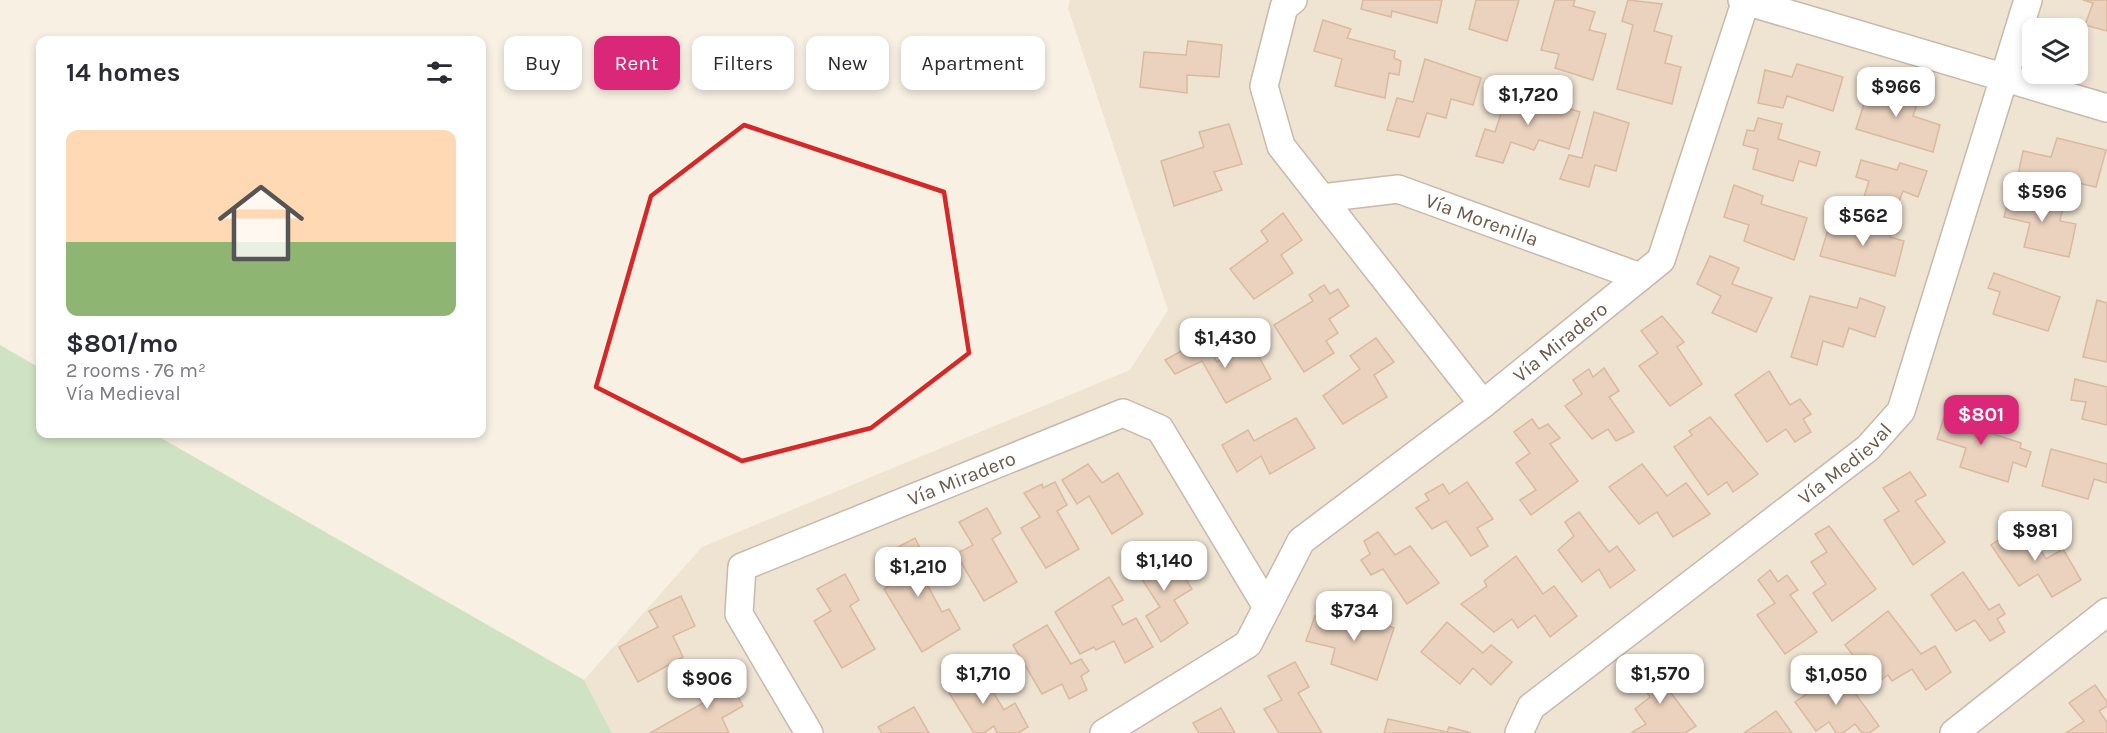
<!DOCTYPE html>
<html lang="en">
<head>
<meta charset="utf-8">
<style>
  body { margin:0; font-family:Karla,sans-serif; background:#f2f2f3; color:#2b2b33; height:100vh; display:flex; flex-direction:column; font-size:22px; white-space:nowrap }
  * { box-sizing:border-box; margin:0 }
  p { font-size:20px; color:#7c7c81 }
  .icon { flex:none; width:33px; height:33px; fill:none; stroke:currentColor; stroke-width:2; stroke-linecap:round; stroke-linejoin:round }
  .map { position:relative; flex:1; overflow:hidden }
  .sheet { position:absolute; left:36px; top:36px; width:450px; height:402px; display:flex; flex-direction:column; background:#fff; border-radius:12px; box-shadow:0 3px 9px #0003 }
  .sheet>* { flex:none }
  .hud { position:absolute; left:504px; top:36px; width:570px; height:54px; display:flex; gap:12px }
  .controls { position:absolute; left:2022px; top:18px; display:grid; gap:12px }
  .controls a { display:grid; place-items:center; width:66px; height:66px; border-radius:12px; background:#fff; box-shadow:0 3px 9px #0003; font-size:30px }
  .price { position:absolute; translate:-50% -51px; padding:0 14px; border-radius:12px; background:#fff; color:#222; font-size:20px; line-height:39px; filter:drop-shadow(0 2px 3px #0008) }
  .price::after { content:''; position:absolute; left:50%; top:36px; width:18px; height:14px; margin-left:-9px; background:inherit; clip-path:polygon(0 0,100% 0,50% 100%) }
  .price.current { background:#db2777; color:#fff }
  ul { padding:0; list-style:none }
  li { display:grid; align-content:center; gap:12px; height:318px; padding:0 30px }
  li span { display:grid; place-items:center; height:186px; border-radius:12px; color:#555 }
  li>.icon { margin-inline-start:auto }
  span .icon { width:108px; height:108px; fill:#fffc; stroke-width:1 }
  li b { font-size:26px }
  h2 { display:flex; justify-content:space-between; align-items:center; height:72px; padding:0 30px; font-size:26px }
  .chip { padding:0 21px; border-radius:12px; background:#fff; box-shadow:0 3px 9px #0003; font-size:21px; line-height:54px }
  .chip.current { background:#db2777; color:#fff }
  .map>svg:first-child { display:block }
  .residential { fill:#efe3d2; fill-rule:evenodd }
  .green { fill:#cfe3c4 }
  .building { fill:#ead2be; stroke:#dab9a1; stroke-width:1.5 }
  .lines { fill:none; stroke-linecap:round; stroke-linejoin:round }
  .minor-casing { stroke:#c7b9ac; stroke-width:30 }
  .minor { stroke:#fff; stroke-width:27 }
  .marked { fill:none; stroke:#d62828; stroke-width:4.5; stroke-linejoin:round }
  .labels { text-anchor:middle; stroke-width:4.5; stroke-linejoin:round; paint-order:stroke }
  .street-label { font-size:20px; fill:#6c5a4d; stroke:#fcf5e8 }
</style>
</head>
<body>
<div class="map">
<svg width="2107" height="733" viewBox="0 0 2107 733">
  <rect width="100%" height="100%" fill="#f8f1e3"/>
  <!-- residential -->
  <path class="residential" d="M 1070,0 L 2107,0 L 2107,733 L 612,733 L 584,680 L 702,547 L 1130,370 L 1168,310 L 1068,8 ZM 2032,28 L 2078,28 L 2078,74 L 2032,74 Z"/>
  <!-- green -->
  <path class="green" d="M 0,345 L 40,368 L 40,434 L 154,434 L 584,680 L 612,733 L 0,733 Z"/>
  <!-- building -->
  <g class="building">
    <path d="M 1363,0 L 1442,0 L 1437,23 L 1392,11 L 1391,17 L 1361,9 Z"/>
    <path d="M 1476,0 L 1519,0 L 1507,41 L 1469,29 Z"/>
    <path d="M 1555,0 L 1575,0 L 1573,6 L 1595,12 L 1589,30 L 1606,34 L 1593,80 L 1555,68 L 1559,54 L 1541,50 Z"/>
    <path d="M 1628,0 L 1662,4 L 1654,31 L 1672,36 L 1665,63 L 1681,67 L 1672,104 L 1617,89 L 1633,25 L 1622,21 Z"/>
    <path d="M 2083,0 L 2107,0 L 2107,31 L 2085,25 L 2093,3 Z"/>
    <path d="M 1323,20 L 1351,29 L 1347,38 L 1395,51 L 1394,58 L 1401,61 L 1399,75 L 1389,73 L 1385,98 L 1335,86 L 1342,59 L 1314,51 Z"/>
    <path d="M 1188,41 L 1222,45 L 1219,77 L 1187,75 L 1187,93 L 1140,87 L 1144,52 L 1186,55 Z"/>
    <path d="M 1425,59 L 1481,78 L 1473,105 L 1451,99 L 1446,118 L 1427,113 L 1419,137 L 1387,130 L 1397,98 L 1413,102 Z"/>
    <path d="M 1797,64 L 1843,77 L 1833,111 L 1787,96 L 1783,108 L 1758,103 L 1765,70 L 1792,77 Z"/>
    <path d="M 1871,82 L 1920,96 L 1913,116 L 1940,125 L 1933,152 L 1856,129 Z"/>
    <path d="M 1509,89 L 1580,112 L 1569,149 L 1539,140 L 1534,150 L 1511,142 L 1503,163 L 1476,156 L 1485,129 L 1495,132 Z"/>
    <path d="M 1594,112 L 1629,123 L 1616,171 L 1595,165 L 1589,187 L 1560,179 L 1569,155 L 1582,158 Z"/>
    <path d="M 1758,118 L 1782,124 L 1778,139 L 1820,152 L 1816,166 L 1799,161 L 1793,181 L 1753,169 L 1758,149 L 1743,145 L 1747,130 L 1754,131 Z"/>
    <path d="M 1229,124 L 1242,164 L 1214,172 L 1222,190 L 1174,206 L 1161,161 L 1204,147 L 1199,132 Z"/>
    <path d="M 2057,138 L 2106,150 L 2096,187 L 2046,176 L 2044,186 L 2017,180 L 2023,151 L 2051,157 Z"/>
    <path d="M 1861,160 L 1897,170 L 1900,163 L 1927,171 L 1918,197 L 1903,191 L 1896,209 L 1863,200 L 1869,181 L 1856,177 Z"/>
    <path d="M 1734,185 L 1763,196 L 1761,204 L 1807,218 L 1794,260 L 1744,241 L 1749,225 L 1724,217 Z"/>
    <path d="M 2011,191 L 2064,203 L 2060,221 L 2076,224 L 2069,257 L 2024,247 L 2030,223 L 2004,217 Z"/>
    <path d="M 1283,213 L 1302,240 L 1281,255 L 1293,273 L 1254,299 L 1230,269 L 1268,241 L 1261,231 Z"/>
    <path d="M 1831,220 L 1873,232 L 1875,223 L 1893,229 L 1890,237 L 1904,241 L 1895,276 L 1820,256 Z"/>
    <path d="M 1710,256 L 1739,268 L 1732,284 L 1772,298 L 1756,332 L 1712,313 L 1721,296 L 1697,284 Z"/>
    <path d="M 1994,273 L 2060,297 L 2048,331 L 1993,314 L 2000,292 L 1988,288 Z"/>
    <path d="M 1324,285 L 1330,294 L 1338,289 L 1349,306 L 1329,319 L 1338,333 L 1326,341 L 1334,353 L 1304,372 L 1274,325 L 1313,301 L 1309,295 Z"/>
    <path d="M 1810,296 L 1857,308 L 1860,298 L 1885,307 L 1875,337 L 1849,328 L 1843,347 L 1823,341 L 1817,365 L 1791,357 Z"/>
    <path d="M 2097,300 L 2107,303 L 2107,362 L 2083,357 Z"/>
    <path d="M 1662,316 L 1684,342 L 1677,347 L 1702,384 L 1670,406 L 1639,366 L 1658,353 L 1641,331 Z"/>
    <path d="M 1376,338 L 1394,362 L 1374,375 L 1387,397 L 1343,424 L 1323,396 L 1360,369 L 1350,356 Z"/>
    <path d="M 1203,339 L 1217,362 L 1252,344 L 1271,379 L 1226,403 L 1202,361 L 1175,374 L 1165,360 Z"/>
    <path d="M 1604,368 L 1619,391 L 1609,397 L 1634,432 L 1616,441 L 1608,429 L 1592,439 L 1565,406 L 1582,394 L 1573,380 L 1589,369 L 1593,377 Z"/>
    <path d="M 1769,371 L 1790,405 L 1800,399 L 1811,414 L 1803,419 L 1811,432 L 1795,442 L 1786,429 L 1767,442 L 1735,395 Z"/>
    <path d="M 2075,379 L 2107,387 L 2107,425 L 2082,419 L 2086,402 L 2071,400 Z"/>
    <path d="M 1948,405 L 1976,414 L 1972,427 L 2021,443 L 2020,448 L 2031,452 L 2026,467 L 2013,462 L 2008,482 L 1960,467 L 1966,448 L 1937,439 Z"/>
    <path d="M 1710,417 L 1758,474 L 1733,492 L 1727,482 L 1708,495 L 1674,447 L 1692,435 L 1689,431 Z"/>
    <path d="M 1296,418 L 1315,448 L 1270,474 L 1261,456 L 1237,472 L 1222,445 L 1248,430 L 1254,441 Z"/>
    <path d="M 1532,419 L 1539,429 L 1548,424 L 1560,438 L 1550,444 L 1578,481 L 1531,515 L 1520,500 L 1536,490 L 1516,463 L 1530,453 L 1514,432 Z"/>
    <path d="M 2051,449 L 2107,464 L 2107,483 L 2094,479 L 2088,499 L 2042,486 Z"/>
    <path d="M 1088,464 L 1102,483 L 1118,473 L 1143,514 L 1112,534 L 1089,496 L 1077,504 L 1062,480 Z"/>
    <path d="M 1642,464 L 1667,496 L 1686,483 L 1710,514 L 1673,537 L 1657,512 L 1639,524 L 1609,487 Z"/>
    <path d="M 1910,472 L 1926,495 L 1915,501 L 1945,542 L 1913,565 L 1884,520 L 1899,511 L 1883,488 Z"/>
    <path d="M 1055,482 L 1067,505 L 1057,511 L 1079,549 L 1046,568 L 1021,528 L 1040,517 L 1024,493 L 1042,484 L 1043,488 Z"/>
    <path d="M 1467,482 L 1493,519 L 1477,528 L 1488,546 L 1471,556 L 1446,521 L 1432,529 L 1416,508 L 1429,500 L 1425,494 L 1443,484 L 1449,494 Z"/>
    <path d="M 987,508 L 1001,533 L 992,539 L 1017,582 L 984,601 L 956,554 L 973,545 L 959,522 Z"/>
    <path d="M 1579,512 L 1609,552 L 1617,546 L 1635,570 L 1610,588 L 1599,569 L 1582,582 L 1558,550 L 1574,536 L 1565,522 Z"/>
    <path d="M 2024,523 L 2046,559 L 2063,549 L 2081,580 L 2052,597 L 2038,574 L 2019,586 L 1991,545 Z"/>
    <path d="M 1829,526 L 1876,589 L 1832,621 L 1813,593 L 1826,584 L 1811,562 L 1827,552 L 1815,534 Z"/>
    <path d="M 1378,532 L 1395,555 L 1410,546 L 1439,583 L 1407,604 L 1383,569 L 1371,575 L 1361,560 L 1370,554 L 1364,541 Z"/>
    <path d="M 915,538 L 929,566 L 920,571 L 942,612 L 949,609 L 960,629 L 922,652 L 884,589 L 900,579 L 885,554 Z"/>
    <path d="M 1166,547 L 1192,589 L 1174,600 L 1188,623 L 1161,642 L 1146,616 L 1160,607 L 1134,567 Z"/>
    <path d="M 1516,556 L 1543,594 L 1554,586 L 1577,616 L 1550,637 L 1535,615 L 1518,628 L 1512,619 L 1494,632 L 1461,604 L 1487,586 L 1484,581 Z"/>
    <path d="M 1770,570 L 1778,582 L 1787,575 L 1798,590 L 1790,595 L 1817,632 L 1785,654 L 1757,615 L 1775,603 L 1758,580 Z"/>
    <path d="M 1963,572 L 1989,610 L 1999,604 L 2005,614 L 1997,619 L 2005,632 L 1990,641 L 1975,620 L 1956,631 L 1931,595 Z"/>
    <path d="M 845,574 L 859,600 L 850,606 L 875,649 L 842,668 L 814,621 L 831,611 L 817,589 Z"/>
    <path d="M 1109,577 L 1123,600 L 1112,606 L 1123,625 L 1136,618 L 1153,647 L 1125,663 L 1114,641 L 1096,650 L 1094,647 L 1080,654 L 1055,612 Z"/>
    <path d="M 681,596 L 695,626 L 673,636 L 683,657 L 638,682 L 619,647 L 658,627 L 649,611 Z"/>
    <path d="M 1344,609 L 1394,628 L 1377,680 L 1331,664 L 1335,648 L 1306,641 L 1315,616 L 1339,623 Z"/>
    <path d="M 1888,611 L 1921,654 L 1935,646 L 1951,672 L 1926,690 L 1912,669 L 1892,681 L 1888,675 L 1875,684 L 1845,645 Z"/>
    <path d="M 1447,622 L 1483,653 L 1491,645 L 1512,662 L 1491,685 L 1473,668 L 1460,684 L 1421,652 Z"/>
    <path d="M 1047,625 L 1071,664 L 1081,659 L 1089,671 L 1081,676 L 1087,690 L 1069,699 L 1062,684 L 1042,694 L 1013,645 Z"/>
    <path d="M 1295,662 L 1309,687 L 1298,693 L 1322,733 L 1279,733 L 1264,709 L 1282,700 L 1268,676 Z"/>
    <path d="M 1647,663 L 1657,676 L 1666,671 L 1675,683 L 1668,689 L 1696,726 L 1685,733 L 1631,733 L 1646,724 L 1635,709 L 1650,697 L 1632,672 Z"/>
    <path d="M 1836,667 L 1879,726 L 1869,733 L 1862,733 L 1855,724 L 1843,733 L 1836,733 L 1829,722 L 1816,731 L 1795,702 L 1823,683 L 1820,678 Z"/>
    <path d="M 979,669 L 1004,710 L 1015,703 L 1028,727 L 1018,733 L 997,733 L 994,726 L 984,733 L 974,733 L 943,683 L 961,672 L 965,677 Z"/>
    <path d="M 724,672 L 743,706 L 722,718 L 729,733 L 650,733 L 705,702 L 698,687 Z"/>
    <path d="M 2095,685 L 2107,702 L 2107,706 L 2099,711 L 2107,722 L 2107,733 L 2066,733 L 2084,721 L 2069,703 Z"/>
    <path d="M 914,707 L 929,733 L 882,733 L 878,727 Z"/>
    <path d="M 1221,708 L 1235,733 L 1199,733 L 1193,723 Z"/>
    <path d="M 1776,711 L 1792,733 L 1744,733 Z"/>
    <path d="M 1388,719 L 1447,732 L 1449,727 L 1471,733 L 1384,733 Z"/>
  </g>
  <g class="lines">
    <defs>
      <g id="minor">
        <path d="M 1293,0 L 1284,7 L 1264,86 L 1281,146 L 1483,404"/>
        <path d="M 1742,0 L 2107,108"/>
        <path id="s1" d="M 1322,198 L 1398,189 L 1640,277"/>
        <path id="s2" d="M 809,733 L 739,614 L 742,567 L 1123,413 L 1160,429 L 1267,607"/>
        <path id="s3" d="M 1104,733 L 1248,644 L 1301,541 L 1483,404 L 1661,260 L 1746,0"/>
        <path id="s4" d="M 1519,733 L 1531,707 L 1868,448 L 1901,411 L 2028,0"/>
        <path d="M 1954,733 L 2107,612"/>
      </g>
    </defs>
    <!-- minor casing -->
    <use href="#minor" class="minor-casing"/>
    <!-- minor -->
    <use href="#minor" class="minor"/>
  </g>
  <!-- marked area -->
  <path class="marked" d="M 744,125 L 944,192 L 969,353 L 871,428 L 742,461 L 596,387 L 651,196 Z"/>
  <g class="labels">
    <!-- street labels -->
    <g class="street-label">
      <text dy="7" stroke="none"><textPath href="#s1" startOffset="166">Vía Morenilla</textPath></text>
      <text dy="7" stroke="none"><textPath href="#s3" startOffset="612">Vía Miradero</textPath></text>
      <text dy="7" stroke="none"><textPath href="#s4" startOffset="426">Vía Medieval</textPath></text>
      <text dy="7" stroke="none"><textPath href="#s2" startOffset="422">Vía Miradero</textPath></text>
    </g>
  </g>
</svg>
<div class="controls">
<a><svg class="icon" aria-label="layers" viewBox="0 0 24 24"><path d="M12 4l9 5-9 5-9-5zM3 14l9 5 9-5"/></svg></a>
</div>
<b class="price" style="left:1896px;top:118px">$966</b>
<b class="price" style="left:1528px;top:126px">$1,720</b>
<b class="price" style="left:2042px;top:223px">$596</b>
<b class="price" style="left:1863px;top:247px">$562</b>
<b class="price" style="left:1225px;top:369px">$1,430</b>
<b class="price current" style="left:1981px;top:446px">$801</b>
<b class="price" style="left:2035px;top:562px">$981</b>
<b class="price" style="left:1164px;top:592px">$1,140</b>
<b class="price" style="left:918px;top:598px">$1,210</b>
<b class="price" style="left:1354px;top:642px">$734</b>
<b class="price" style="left:983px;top:705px">$1,710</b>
<b class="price" style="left:1660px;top:705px">$1,570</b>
<b class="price" style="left:1836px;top:706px">$1,050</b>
<b class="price" style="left:707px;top:710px">$906</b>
<div class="hud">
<a class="chip">Buy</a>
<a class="chip current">Rent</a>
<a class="chip">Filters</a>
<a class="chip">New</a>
<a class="chip">Apartment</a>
</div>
<section class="sheet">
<h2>14 homes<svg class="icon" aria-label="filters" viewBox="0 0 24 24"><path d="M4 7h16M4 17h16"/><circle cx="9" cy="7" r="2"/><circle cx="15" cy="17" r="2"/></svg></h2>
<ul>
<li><span style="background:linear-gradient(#ffd9b3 60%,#8fb573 0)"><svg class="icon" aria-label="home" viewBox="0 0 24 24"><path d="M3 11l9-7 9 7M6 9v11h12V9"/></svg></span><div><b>$801/mo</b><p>2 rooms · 76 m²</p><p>Vía Medieval</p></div></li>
</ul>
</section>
</div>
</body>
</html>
